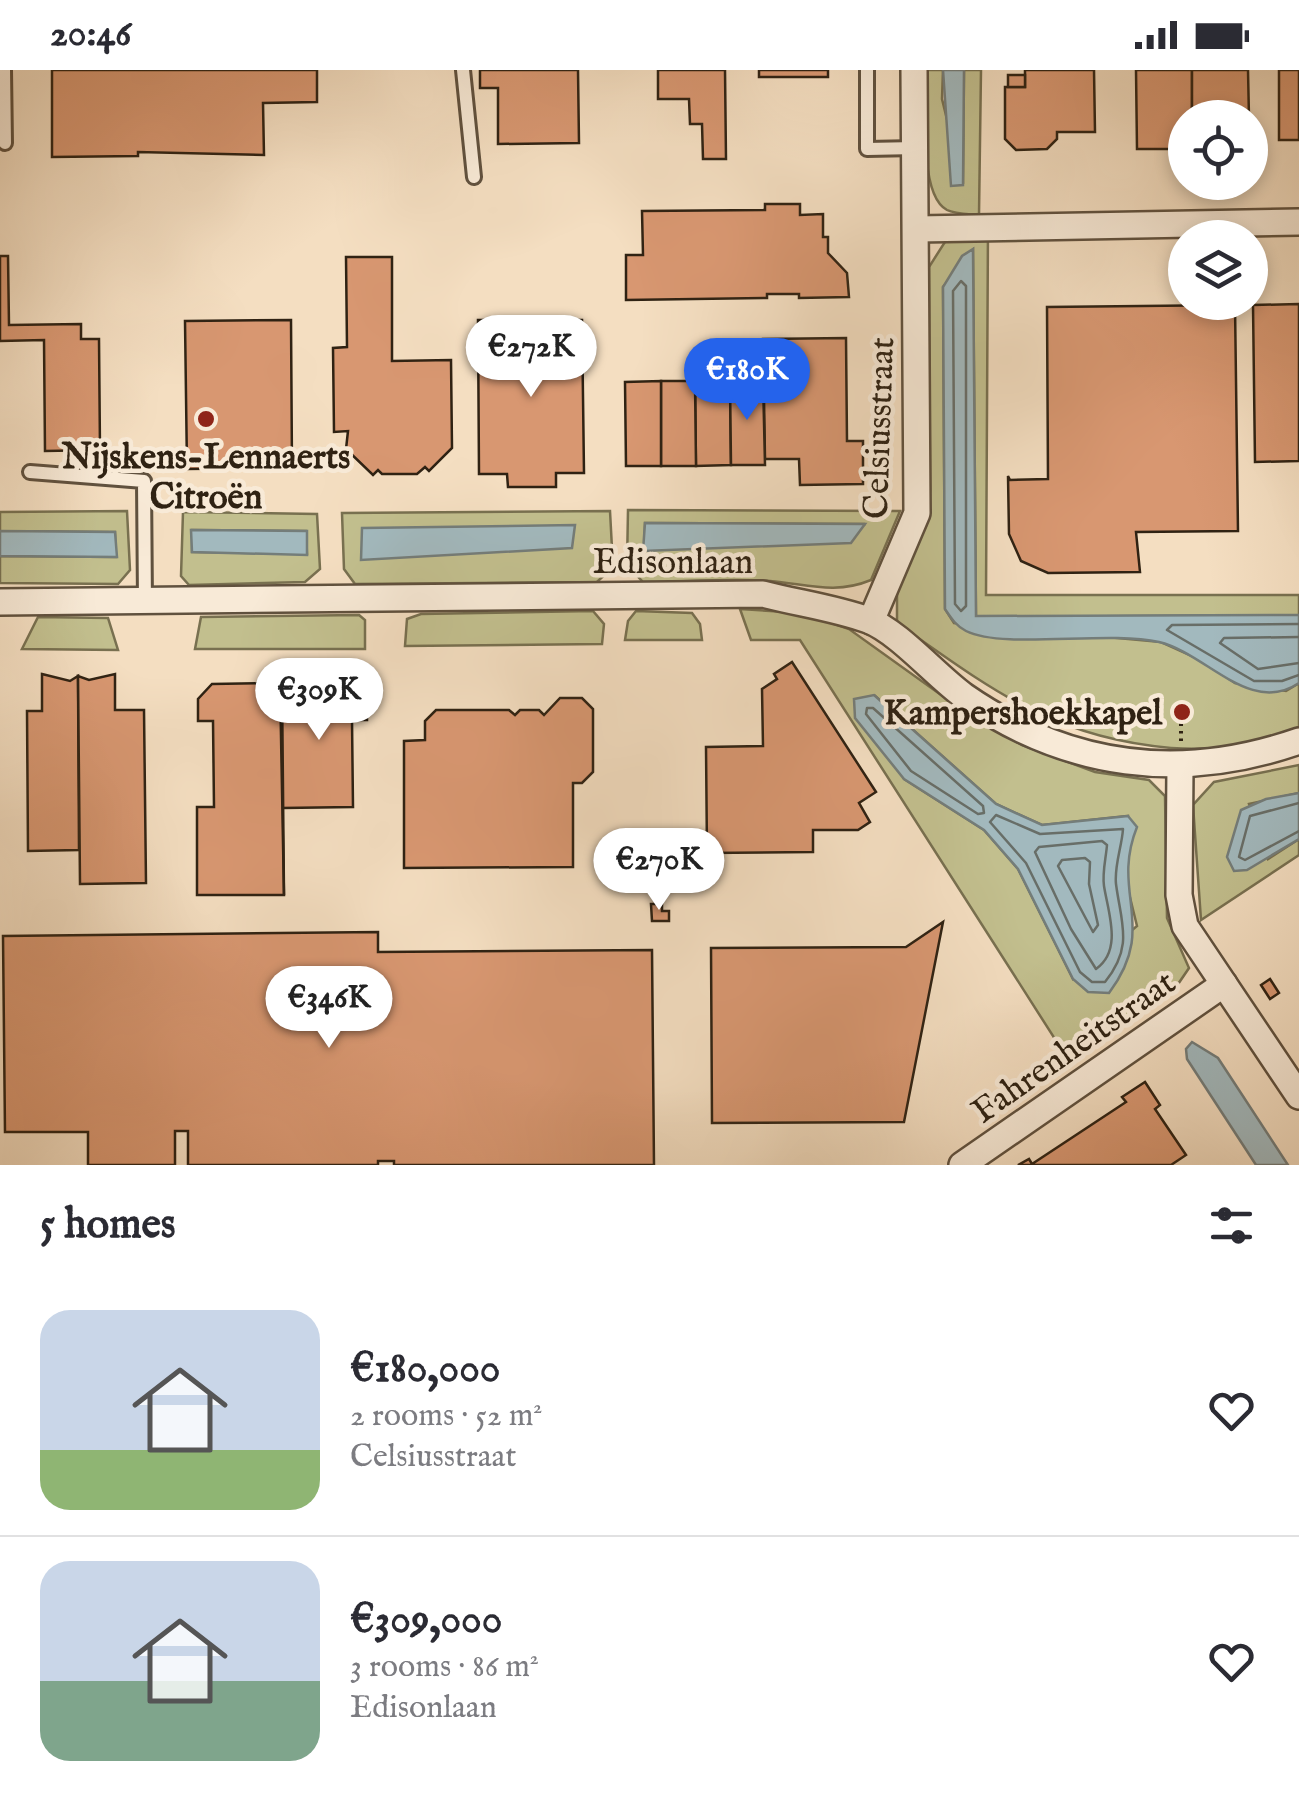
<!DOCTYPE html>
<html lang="en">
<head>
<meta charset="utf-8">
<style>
  body { margin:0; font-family:"IM FELL English",serif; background:#f7f7f7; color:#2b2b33; height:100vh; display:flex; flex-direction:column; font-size:38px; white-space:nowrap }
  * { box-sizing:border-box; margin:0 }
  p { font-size:32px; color:#7c7c81 }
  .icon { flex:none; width:55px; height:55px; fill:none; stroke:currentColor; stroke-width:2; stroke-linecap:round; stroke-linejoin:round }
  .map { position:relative; height:1095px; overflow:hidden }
  .side { display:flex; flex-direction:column; background:#fff; flex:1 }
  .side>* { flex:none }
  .controls { position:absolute; left:1168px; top:30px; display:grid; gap:20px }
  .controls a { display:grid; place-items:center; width:100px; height:100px; border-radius:50%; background:#fff; box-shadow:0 5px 15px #0003; font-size:50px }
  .price { position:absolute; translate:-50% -85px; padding:0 22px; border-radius:35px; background:#fff; color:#222; font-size:32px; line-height:65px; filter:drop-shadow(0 2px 5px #0008) }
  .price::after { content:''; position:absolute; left:50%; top:60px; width:30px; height:22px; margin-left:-15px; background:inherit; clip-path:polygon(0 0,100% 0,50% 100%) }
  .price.selected { background:#2563eb; color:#fff }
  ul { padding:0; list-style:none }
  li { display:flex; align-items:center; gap:30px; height:250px; padding:0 40px }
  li+li { border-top:2px solid #e1e1e2 }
  li span { display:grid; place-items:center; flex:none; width:280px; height:200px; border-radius:30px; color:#555 }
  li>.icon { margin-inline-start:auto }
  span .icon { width:120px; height:120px; fill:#fffc; stroke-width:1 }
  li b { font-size:42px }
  h2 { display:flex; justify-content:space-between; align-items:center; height:120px; padding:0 40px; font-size:42px }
  .status { display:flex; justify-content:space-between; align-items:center; height:70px; padding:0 50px; background:#fff; direction:ltr }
  .status svg { height:28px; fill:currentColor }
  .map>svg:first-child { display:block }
  .green { fill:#c2bf8e; stroke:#787050; stroke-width:2.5; fill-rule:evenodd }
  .water { fill:#a2b9be; stroke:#747d7a; stroke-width:2.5 }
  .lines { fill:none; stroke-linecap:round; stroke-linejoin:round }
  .shore { stroke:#686e68; stroke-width:2.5 }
  .building { fill:#d89771; stroke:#2f2213; stroke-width:2.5 }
  .service-casing { stroke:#60513e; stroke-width:18 }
  .minor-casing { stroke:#60513e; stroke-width:30 }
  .path { stroke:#2f2213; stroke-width:4; stroke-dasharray:2.5 5; stroke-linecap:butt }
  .service { stroke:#f8ead7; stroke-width:12 }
  .minor { stroke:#f8ead7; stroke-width:25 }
  .poi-dot { fill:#8f2418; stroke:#f8ead7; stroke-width:4 }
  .labels { text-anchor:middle; stroke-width:9; stroke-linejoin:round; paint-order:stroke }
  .street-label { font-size:35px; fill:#2f2213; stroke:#f8ead7 }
  .poi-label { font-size:35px; font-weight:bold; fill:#2f2213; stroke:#f8ead7 }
</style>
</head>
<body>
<div class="status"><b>20:46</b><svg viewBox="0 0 49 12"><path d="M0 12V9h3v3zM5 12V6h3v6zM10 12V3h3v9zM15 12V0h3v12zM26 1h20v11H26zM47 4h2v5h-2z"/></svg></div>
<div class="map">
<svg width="1299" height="1095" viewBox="0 0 1299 1095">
  <rect width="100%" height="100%" fill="#f4dec1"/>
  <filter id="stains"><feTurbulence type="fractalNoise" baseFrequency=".002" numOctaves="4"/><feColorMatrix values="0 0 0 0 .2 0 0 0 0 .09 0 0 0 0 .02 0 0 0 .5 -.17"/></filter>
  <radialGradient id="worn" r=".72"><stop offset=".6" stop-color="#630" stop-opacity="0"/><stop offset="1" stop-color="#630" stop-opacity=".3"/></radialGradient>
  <!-- green -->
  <g class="green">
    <path d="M 927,0 L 943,0 L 942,29 L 963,114 L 964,0 L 981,0 L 979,145 C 970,144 955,144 947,140 C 917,124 927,31 927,0 Z"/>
    <path d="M 988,156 L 986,525 L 1299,525 L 1299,545 L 976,547 L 973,180 L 943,217 L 945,539 L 954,553 L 1161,572 L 1203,591 L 1235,613 L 1286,621 L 1299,613 L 1299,657 C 1259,676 1215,681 1171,678 C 1053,668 991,619 897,553 L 897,513 L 926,456 L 930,421 L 929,197 L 950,164 Z"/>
    <path d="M 628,440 L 900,441 L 871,510 C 835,525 807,514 770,511 C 728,508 685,512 643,512 L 627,495 ZM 645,453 L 864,454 L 864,455 L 644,481 Z"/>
    <path d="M 127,441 L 130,500 L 118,514 L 0,513 L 0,486 L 116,487 L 115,462 L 0,461 L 0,442 Z"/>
    <path d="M 610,441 L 613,497 L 597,512 L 355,514 L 344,499 L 342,443 Z"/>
    <path d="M 183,442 L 317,444 L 320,499 L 305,512 L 189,515 L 181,506 ZM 192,460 L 306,461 L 307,484 L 192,482 Z"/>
    <path d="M 740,539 L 802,543 L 849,559 L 969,645 L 1022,675 L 1095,702 L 1149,710 L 1165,726 L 1167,848 L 1189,898 L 1174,920 L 1069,991 L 800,570 L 751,570 ZM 874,625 L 996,734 L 1042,755 L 1128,746 L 1130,774 L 1126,811 L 1137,856 L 1073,909 L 1018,799 L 984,760 L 904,709 Z"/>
    <path d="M 593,541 L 604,554 L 602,574 L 405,576 L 407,549 L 421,544 Z"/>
    <path d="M 636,541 L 692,543 L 700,554 L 702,570 L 625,570 L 628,551 Z"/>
    <path d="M 359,545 L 365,550 L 365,579 L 195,579 L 201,547 Z"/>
    <path d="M 38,547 L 108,548 L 118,580 L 22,579 Z"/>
    <path d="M 1299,695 L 1299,723 L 1249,734 L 1268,789 L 1299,769 L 1299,785 L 1201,850 L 1193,735 L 1214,712 Z"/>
  </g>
  <!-- water -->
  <g class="water">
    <path d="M 943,0 L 964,0 L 963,115 L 951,116 Z"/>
    <path d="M 973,179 L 976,546 L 1299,545 L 1299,613 C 1250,646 1206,583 1159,572 C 1107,560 1005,580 966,561 C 956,556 951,548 945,539 L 943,217 L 962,186 Z"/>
    <path d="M 645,453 L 865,454 L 851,473 L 643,481 Z"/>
    <path d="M 575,455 L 572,478 L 361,490 L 362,458 Z"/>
    <path d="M 191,460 L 307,461 L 307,485 L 192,482 Z"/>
    <path d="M 0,461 L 115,462 L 117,487 L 0,486 Z"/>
    <path d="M 874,625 L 996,734 L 1042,755 L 1128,746 L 1137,757 C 1110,824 1159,856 1109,923 L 1088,922 L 1073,909 L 1018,799 L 984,760 L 904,709 L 855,648 L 854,629 Z"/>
    <path d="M 1299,723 L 1299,769 L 1247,800 L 1234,801 L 1227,787 L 1241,740 L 1266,729 Z"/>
    <path d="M 1192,972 L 1218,988 L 1288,1095 L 1256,1095 L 1187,989 L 1186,979 Z"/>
  </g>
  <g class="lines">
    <!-- shore -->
    <g class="shore">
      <path d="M 961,211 L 966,216 L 966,536 L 961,541 L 955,534 L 953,221 Z"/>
      <path d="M 1299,554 L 1172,555 L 1167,560 L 1254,611 L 1282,611 L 1299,605"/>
      <path d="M 1299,567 L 1224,568 L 1220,573 L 1258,599 L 1299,593"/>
      <path d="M 867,638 L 873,638 L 983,736 L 984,743 L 978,744 L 911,701 L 866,644 Z"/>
      <path d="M 1299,733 L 1250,746 L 1239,787 L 1245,790 L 1299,761"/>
      <path d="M 996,745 L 1040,764 L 1123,759 C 1122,776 1114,796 1116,814 C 1121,853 1134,876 1105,912 L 1092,912 L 1080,902 L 1026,793 L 990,752 Z"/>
      <path d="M 1102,771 L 1107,775 C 1106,788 1102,803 1104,816 C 1108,842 1123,880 1096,899 L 1071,859 L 1035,782 L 1039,777 Z"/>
      <path d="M 1085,788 L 1090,792 L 1089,814 L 1098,855 L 1093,862 L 1058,796 L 1062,790 Z"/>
    </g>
  </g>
  <!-- building -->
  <g class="building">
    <path d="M 52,0 L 317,0 L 317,32 L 263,33 L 264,85 L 138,82 L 138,86 L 52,87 Z"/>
    <path d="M 480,0 L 578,0 L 579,73 L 498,74 L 498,18 L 480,18 Z"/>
    <path d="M 658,0 L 725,0 L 726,89 L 703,89 L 702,54 L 690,54 L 689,29 L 658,29 Z"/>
    <rect x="759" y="0" width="69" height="7"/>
    <path d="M 1025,0 L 1094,0 L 1095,62 L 1057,62 L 1057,69 L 1047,79 L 1016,80 L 1005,69 L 1005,17 L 1025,17 Z"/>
    <path d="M 1136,0 L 1192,0 L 1192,48 L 1185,48 L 1185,79 L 1137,79 Z"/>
    <path d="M 1192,0 L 1248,0 L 1249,48 L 1192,48 Z"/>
    <rect x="1279" y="0" width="20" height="70"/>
    <rect x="1008" y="5" width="17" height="12"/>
    <path d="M 765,134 L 800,134 L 800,145 L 823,144 L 823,167 L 828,167 L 828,183 L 847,203 L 849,227 L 799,228 L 799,224 L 767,224 L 767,228 L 626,230 L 626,185 L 643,185 L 642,141 L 765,140 Z"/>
    <path d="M 0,186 L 8,186 L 9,255 L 81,254 L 81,269 L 99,269 L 100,380 L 45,381 L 44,270 L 0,271 Z"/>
    <path d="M 346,187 L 392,187 L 392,291 L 451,290 L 452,378 L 429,401 L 425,397 L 417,404 L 382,404 L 378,400 L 373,405 L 346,379 L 348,361 L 334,362 L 333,278 L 347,277 Z"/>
    <path d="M 1299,234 L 1299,391 L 1255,392 L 1253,235 Z"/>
    <path d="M 1235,235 L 1238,461 L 1136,462 L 1140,502 L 1048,503 L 1021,491 L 1009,464 L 1008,406 L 1010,410 L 1048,409 L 1047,237 Z"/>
    <path d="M 291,250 L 292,398 L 187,399 L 185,251 Z"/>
    <path d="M 478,250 L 582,250 L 584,403 L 556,403 L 556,417 L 508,417 L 507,404 L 479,404 Z"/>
    <path d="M 846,268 L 847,371 L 863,371 L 863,414 L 800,415 L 799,389 L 765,389 L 763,269 Z"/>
    <path d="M 730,310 L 731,395 L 696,396 L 695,311 Z"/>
    <path d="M 730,310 L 763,310 L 765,395 L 731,395 Z"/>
    <path d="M 661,311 L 695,311 L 696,396 L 661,396 Z"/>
    <path d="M 661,311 L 661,396 L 626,396 L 625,312 Z"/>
    <path d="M 792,592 L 876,722 L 859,733 L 870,752 L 858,760 L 813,760 L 813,782 L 707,783 L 706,677 L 763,676 L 762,619 L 777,609 L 774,604 Z"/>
    <path d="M 42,604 L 70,611 L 78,606 L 79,780 L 28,781 L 27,641 L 42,641 Z"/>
    <path d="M 115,604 L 115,640 L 144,640 L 146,813 L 80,814 L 78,606 L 89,610 Z"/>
    <path d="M 280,613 L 284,825 L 197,825 L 197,737 L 214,737 L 213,651 L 198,651 L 198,629 L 212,614 Z"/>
    <path d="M 284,613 L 352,613 L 367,627 L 367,650 L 352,650 L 353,737 L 283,738 L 284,825 L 282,615 Z"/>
    <path d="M 560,628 L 582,628 L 593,639 L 593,702 L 582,713 L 573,713 L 573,797 L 404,798 L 404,671 L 425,670 L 425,651 L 436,640 L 509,640 L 515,645 L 520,640 L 539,640 L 544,645 Z"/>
    <path d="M 651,834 L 662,834 L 662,841 L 669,841 L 669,851 L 652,851 Z"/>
    <path d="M 943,852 L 904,1052 L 712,1053 L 711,878 L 906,877 Z"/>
    <path d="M 378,862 L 378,882 L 652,880 L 654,1095 L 394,1095 L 394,1091 L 378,1091 L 378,1095 L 188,1095 L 188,1061 L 175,1061 L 175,1095 L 88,1095 L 88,1062 L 5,1062 L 3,866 Z"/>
    <path d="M 1270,909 L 1279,923 L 1270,929 L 1261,915 Z"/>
    <path d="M 1145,1012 L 1160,1035 L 1155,1039 L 1186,1085 L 1171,1095 L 1018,1095 L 1029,1089 L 1032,1094 L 1126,1032 L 1122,1027 Z"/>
  </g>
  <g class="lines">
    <defs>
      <g id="service">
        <path d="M 4,0 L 5,73"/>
        <path d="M 463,0 L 474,107"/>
        <path d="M 867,0 L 867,79 L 916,78"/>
        <path d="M 30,402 L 144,411 L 145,533"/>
      </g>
      <g id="minor">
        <path d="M 917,159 L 1299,152"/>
        <path d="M 0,532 L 763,524 C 797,533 835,538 868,550 C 899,562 935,605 964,626 C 1068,698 1181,712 1299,671"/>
        <path d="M 871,551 L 917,443 L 914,0"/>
        <path d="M 1180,696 L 1179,825 L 1185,856 L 1299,1026"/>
        <path d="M 962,1095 L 1224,914"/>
      </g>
    </defs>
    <!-- service casing -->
    <use href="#service" class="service-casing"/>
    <!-- minor casing -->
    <use href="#minor" class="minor-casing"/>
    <!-- path -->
    <path class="path" d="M 1181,671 L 1181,646"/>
    <!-- service -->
    <use href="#service" class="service"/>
    <!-- minor -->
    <use href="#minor" class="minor"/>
  </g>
  <!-- markers -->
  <g class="poi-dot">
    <circle cx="206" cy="349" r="10"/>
    <circle cx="1182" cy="642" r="10"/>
  </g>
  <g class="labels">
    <!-- street labels -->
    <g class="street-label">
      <text transform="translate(878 358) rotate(-88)" y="12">Celsiusstraat</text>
      <text x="673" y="503">Edisonlaan</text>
      <text transform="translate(1073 976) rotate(-35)" y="12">Fahrenheitstraat</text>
    </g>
    <!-- poi labels -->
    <g class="poi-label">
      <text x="206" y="398">Nijskens-Lennaerts<tspan x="206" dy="40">Citroën</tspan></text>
      <text x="1162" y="654" text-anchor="end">Kampershoekkapel</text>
    </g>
  </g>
  <rect width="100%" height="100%" filter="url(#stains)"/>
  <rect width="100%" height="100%" fill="url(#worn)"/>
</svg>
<div class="controls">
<a><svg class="icon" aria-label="locate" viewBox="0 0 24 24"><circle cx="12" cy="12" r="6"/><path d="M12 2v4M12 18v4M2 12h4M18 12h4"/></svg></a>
<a><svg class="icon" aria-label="layers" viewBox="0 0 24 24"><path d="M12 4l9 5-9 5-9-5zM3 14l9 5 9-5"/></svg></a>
</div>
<b class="price" style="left:531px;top:330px">€272K</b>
<b class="price selected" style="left:747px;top:353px">€180K</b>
<b class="price" style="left:319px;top:673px">€309K</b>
<b class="price" style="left:659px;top:843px">€270K</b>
<b class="price" style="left:329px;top:981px">€346K</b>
</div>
<section class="side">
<h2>5 homes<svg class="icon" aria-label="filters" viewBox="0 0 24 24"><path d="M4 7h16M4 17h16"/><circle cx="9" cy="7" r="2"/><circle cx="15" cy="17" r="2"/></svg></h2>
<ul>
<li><span style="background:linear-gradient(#c9d6e8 70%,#8fb573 0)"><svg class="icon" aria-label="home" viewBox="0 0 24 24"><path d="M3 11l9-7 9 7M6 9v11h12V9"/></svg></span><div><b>€180,000</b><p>2 rooms · 52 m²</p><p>Celsiusstraat</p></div><svg class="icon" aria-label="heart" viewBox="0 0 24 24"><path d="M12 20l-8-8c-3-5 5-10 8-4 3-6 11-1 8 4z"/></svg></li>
<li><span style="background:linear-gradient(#c9d6e8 60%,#7fa58c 0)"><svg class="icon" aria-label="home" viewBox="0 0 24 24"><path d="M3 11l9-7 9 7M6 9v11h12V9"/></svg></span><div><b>€309,000</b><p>3 rooms · 86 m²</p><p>Edisonlaan</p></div><svg class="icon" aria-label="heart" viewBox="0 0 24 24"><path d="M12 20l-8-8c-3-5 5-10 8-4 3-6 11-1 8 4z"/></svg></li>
</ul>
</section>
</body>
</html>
